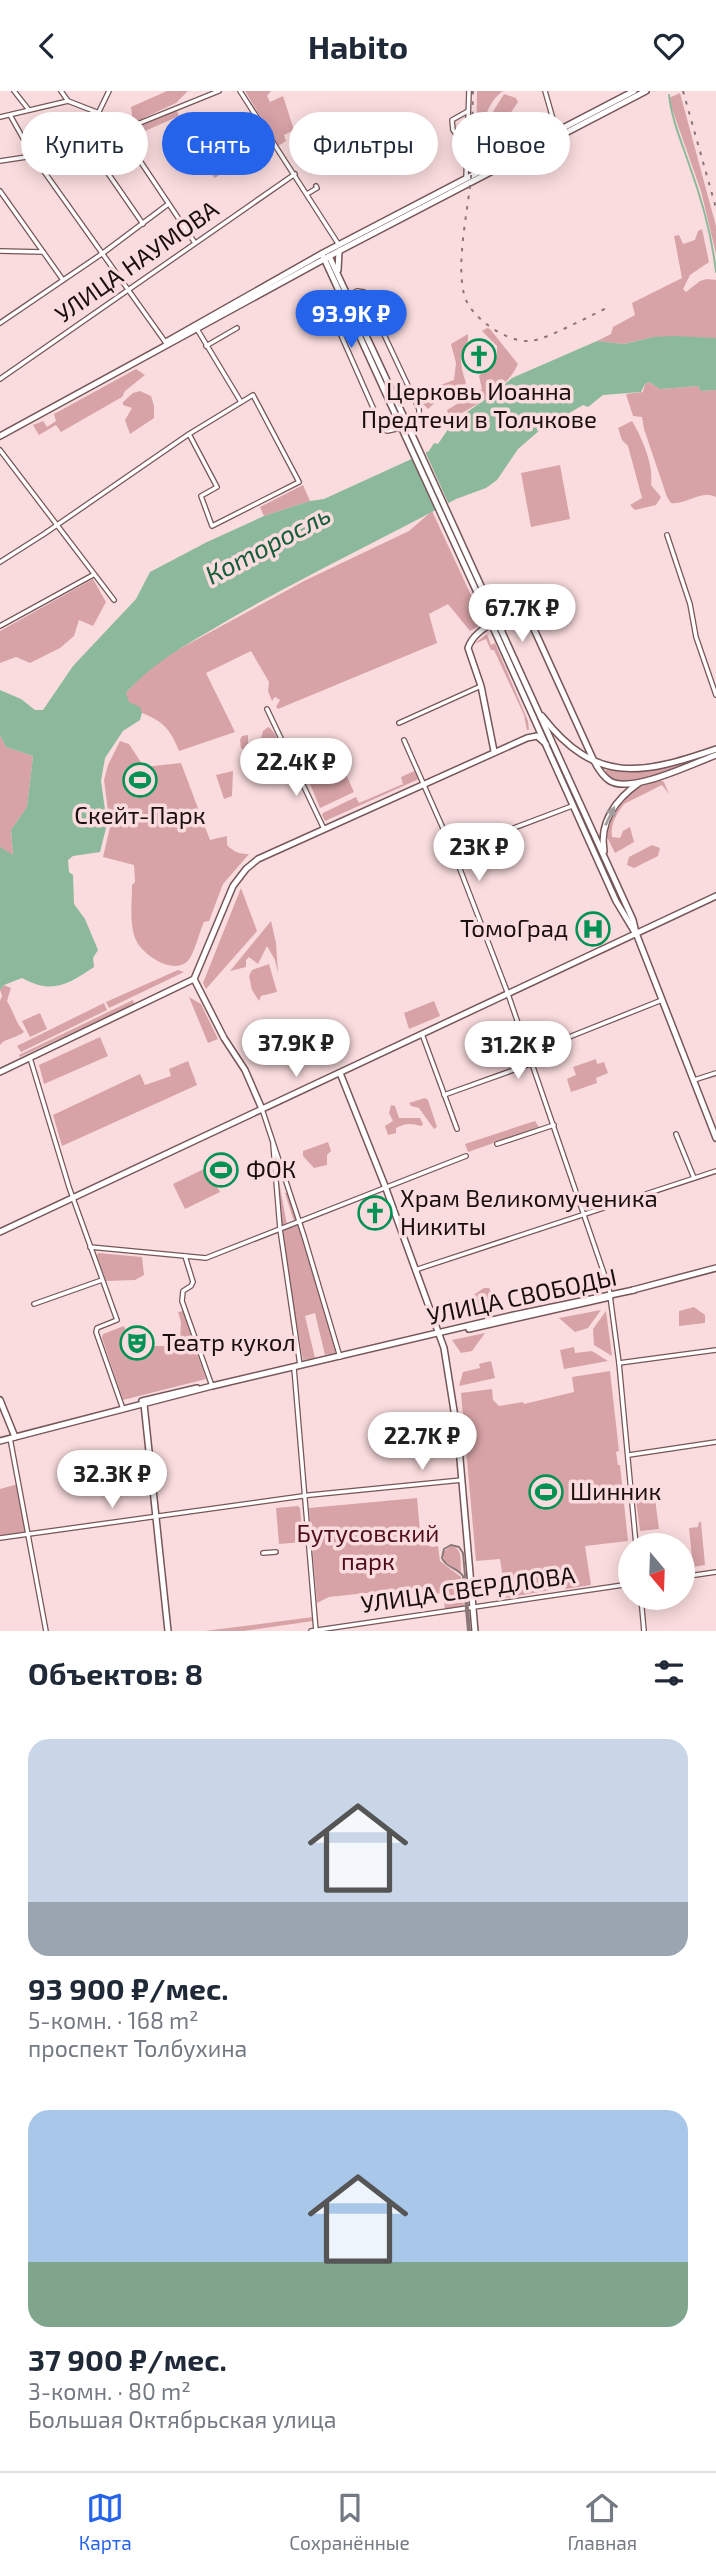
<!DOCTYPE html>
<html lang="ru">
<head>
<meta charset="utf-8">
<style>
  body { margin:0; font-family:"Exo 2",sans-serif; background:#f2f2f3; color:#1f2937; height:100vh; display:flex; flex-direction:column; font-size:26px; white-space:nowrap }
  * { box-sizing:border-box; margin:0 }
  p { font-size:23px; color:#747a83 }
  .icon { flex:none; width:38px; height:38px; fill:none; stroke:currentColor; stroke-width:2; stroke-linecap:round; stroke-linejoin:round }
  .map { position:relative; height:1540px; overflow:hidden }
  .panel { display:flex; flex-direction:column; background:#fff; flex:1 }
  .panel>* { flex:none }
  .guide { position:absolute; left:21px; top:21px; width:676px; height:63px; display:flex; gap:14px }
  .needle { width:46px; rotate:161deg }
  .fabs { position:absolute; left:618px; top:1442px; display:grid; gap:14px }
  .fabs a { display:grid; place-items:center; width:77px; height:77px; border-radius:50%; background:#fff; box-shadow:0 4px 18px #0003; font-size:35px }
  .price { position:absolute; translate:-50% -60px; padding:0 16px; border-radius:24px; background:#fff; color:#222; font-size:23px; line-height:46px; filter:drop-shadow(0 2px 4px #0008) }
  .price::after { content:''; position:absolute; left:50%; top:42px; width:21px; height:16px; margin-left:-10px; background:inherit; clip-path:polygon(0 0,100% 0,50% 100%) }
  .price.active { background:#2563eb; color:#fff }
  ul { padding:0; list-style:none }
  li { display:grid; align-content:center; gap:14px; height:371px; padding:0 28px }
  li span { display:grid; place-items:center; height:217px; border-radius:21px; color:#555 }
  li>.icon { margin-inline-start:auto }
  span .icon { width:126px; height:126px; fill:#fffc; stroke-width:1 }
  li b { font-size:30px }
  h2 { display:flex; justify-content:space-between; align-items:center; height:84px; padding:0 28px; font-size:30px }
  .chip { padding:0 24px; border-radius:32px; background:#fff; box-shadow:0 4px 18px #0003; font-size:24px; line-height:63px }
  .chip.active { background:#2563eb; color:#fff }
  header { display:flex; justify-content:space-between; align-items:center; height:91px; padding:0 28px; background:#fff; font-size:32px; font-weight:700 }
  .menu { display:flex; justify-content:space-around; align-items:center; height:98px; border-top:2px solid #e0e1e3; background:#fff; font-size:19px; color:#747a83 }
  .menu a { display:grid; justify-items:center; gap:4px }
  .menu .active { color:#2563eb }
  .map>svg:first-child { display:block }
  .green { fill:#d7a3a7 }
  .water { fill:#8cb99b }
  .pier { fill:#fadcde }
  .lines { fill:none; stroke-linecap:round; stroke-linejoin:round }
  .stream { stroke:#8cb99b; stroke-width:2 }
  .minor-casing { stroke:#765658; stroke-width:6 }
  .major-casing { stroke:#765658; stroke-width:8 }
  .minor { stroke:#fff; stroke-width:3.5 }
  .major { stroke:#fff; stroke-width:5 }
  .tram { stroke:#8b7677; stroke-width:2 }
  .rail { stroke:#8b7677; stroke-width:2; stroke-dasharray:3.5 7; stroke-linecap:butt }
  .major-bridge-casing { stroke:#765658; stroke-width:8; stroke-linecap:butt }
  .major-bridge { stroke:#fff; stroke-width:5 }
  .oneway { fill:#a39f9f }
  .labels { text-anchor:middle; stroke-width:7; stroke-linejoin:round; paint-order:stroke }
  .street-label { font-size:24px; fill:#1a0e0f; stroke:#fadcde }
  .poi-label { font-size:24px; fill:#1a0e0f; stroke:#fadcde; text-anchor:start }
  .park-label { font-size:24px; fill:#4f0e1b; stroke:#fadcde }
  .water-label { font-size:26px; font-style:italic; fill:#155e37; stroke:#fadcde }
</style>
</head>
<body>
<header><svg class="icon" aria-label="back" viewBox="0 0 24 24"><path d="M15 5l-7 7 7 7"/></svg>Habito<svg class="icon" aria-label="heart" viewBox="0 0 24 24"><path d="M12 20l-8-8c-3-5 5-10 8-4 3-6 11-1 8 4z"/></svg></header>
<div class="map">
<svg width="716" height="1540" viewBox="0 0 716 1540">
  <rect width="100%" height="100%" fill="#fadcde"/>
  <!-- green -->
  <g class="green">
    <path d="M 167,0 L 188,0 L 176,12 L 133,32 L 131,16 Z"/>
    <path d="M 245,0 L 271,0 L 267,5 L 270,11 L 283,5 L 294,39 L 284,44 L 286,50 L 278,55 Z"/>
    <path d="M 477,0 L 503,0 C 493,7 484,22 485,35 L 494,40 L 501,61 L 476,76 Z"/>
    <path d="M 680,2 L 716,135 L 716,163 L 701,100 L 671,15 L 669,7 Z"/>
    <path d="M 504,3 L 516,7 L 518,11 L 501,36 L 489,27 Z"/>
    <path d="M 176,17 L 179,25 L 136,44 L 132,37 Z"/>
    <path d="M 214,38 L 225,45 L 240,38 L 253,61 L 215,87 L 187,58 L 180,61 L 175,52 Z"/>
    <path d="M 702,138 L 709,171 L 690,184 L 683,198 L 686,201 L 700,190 L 707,188 L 716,189 L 716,247 L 653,246 L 624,253 L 597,250 L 611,243 L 613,236 L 635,224 L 632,212 L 682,187 L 674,145 L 679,144 L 683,153 L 695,149 L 698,140 Z"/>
    <path d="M 487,237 L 490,238 L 518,273 C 505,301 475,314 450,329 L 447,319 L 482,298 L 479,285 L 497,264 L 497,255 L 482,240 Z"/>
    <path d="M 468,243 C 469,252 465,253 462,261 C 459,270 463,283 466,292 L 459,301 L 443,305 L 428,318 L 420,310 L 421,301 L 454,289 L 456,272 L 451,253 Z"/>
    <path d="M 136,278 L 145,284 L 125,300 L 122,306 L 61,341 L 56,334 L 39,344 L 33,334 L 43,330 L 47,336 L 56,330 L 54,323 Z"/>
    <path d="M 649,291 L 660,298 L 698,295 L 701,300 L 716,299 L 716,406 C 700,399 687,414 671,412 L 667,406 L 644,338 L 642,326 L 633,325 L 626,303 L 643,301 L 645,293 Z"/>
    <path d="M 140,300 L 151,305 L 154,315 L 154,327 L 130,343 L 125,329 L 132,317 L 123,314 L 123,311 L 133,302 Z"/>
    <path d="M 632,330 C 642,347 654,374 651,394 L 661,406 L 656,414 L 635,419 L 630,414 L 642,407 L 628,355 L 622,349 L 618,337 Z"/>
    <path d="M 560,374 L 570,428 L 531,436 L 521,382 Z"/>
    <path d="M 303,394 L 310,410 L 264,425 L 260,416 Z"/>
    <path d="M 432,420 L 484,532 L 470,540 L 448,513 L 429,523 L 437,552 L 278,618 L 276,616 L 280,609 L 275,606 L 272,610 L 268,600 L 269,591 L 251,560 L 206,582 L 235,641 L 179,660 C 167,629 157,629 129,616 L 124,604 L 147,579 L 170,563 L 306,489 L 409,440 Z"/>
    <path d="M 93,488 L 106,511 L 93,535 L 79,529 L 74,545 L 60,557 L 30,572 L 16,566 L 0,572 L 0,540 Z"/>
    <path d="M 487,543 L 491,554 L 495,552 L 528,630 L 529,639 L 527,639 L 524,624 L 494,559 L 491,559 L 486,548 L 474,553 Z"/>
    <path d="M 268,636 C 274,638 282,656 281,662 L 278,663 L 245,660 L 241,657 L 240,649 L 242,645 L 248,644 L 248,652 L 261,647 L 263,640 Z"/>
    <path d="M 0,644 L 6,656 L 33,665 L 27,716 L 11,739 L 13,765 L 0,756 Z"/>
    <path d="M 120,650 L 129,653 L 144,676 L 181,672 L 210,749 L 227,745 L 227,754 C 234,761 239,763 249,763 L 223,793 L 209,830 L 204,831 C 199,842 196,857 190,867 C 177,887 143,865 136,849 C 129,833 132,811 132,794 L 135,791 L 134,774 L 103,766 L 110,736 L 104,689 L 108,674 Z"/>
    <path d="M 716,660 L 716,662 L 636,690 C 623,692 614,691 604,682 L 608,677 C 647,687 679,673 716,660 Z"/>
    <path d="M 339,668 L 354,701 L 320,717 L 306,683 Z"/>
    <path d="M 233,680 L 232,705 L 224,708 L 216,684 Z"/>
    <path d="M 414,680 L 419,688 L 325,730 L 322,724 L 323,722 L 356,706 L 359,712 L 403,693 L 401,686 Z"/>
    <path d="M 659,688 L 664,691 L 669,703 L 662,694 L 624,713 C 617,722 610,733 612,746 L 620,747 L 623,740 L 630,736 L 634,751 L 615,762 L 605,742 C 615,713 630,697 659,688 Z"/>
    <path d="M 652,754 L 660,757 L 658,765 L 634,777 L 627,774 L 629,766 Z"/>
    <path d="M 241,797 L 257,840 L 206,898 L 203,892 Z"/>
    <path d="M 271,830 L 276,852 L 278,882 L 275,869 L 267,855 L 258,873 L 249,866 L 246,869 L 246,876 L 230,880 Z"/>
    <path d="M 269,873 L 277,901 L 261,905 L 259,910 L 252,899 L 249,885 L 252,879 Z"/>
    <path d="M 178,879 L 184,881 L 109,917 L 106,911 Z"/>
    <path d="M 4,894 L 11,897 L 7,910 C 14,921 15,931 24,941 C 17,947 5,947 0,954 L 0,910 L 2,905 L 0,899 Z"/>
    <path d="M 189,906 L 201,913 L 218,948 L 208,952 Z"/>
    <path d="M 133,909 L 134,912 L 128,916 L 20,966 L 19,964 Z"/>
    <path d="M 434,910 L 440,925 L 409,938 L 404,922 Z"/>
    <path d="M 104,912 L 107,919 L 21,961 L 17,955 Z"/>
    <path d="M 40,922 L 47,938 L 30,946 L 22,930 Z"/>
    <path d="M 100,946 L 108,965 L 44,993 L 39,974 Z"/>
    <path d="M 596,968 L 597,973 L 604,971 L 608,982 L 596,987 L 597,992 L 571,1001 L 567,988 L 576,984 L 573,976 Z"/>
    <path d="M 188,970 L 197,994 L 62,1055 L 53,1024 L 140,983 L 145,994 L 171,985 L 169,978 Z"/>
    <path d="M 425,1007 L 428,1009 L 437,1036 L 434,1038 L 419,1017 L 411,1015 L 409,1012 Z"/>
    <path d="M 391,1014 L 395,1015 L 399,1027 L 420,1027 L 423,1033 L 421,1035 C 411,1032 405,1032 396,1037 L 396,1042 L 388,1044 L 385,1035 L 393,1030 L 389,1022 Z"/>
    <path d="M 535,1030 L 539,1036 L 468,1061 L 465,1053 Z"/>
    <path d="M 328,1051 L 331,1060 L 327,1064 L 327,1074 L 314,1077 L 303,1065 L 303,1060 Z"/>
    <path d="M 208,1076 L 220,1101 L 185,1118 L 173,1093 Z"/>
    <path d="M 277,1080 L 287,1134 L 294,1131 L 285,1102 L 289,1101 L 336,1262 L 325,1264 L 315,1222 L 305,1225 L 315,1267 L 303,1269 L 280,1139 L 275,1081 Z"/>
    <path d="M 98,1162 L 142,1166 L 144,1184 L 135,1189 L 106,1190 L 97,1165 Z"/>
    <path d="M 484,1197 L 489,1197 L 498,1213 L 473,1219 L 469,1207 Z"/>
    <path d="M 694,1216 L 705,1224 L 705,1232 L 679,1235 L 679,1220 Z"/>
    <path d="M 601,1219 L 588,1237 L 575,1241 L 559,1227 Z"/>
    <path d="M 183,1220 L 206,1288 L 123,1309 L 102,1247 L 103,1243 L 124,1235 L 130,1250 L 133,1251 L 131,1255 L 142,1255 L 146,1250 L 147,1255 L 166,1255 L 176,1251 L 177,1246 L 180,1249 L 181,1231 L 178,1221 Z"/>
    <path d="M 606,1220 L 612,1265 L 594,1254 L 593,1238 Z"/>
    <path d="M 485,1242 L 472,1260 L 461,1262 L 452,1249 Z"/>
    <path d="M 574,1256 L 575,1262 L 592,1260 L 608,1270 L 564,1278 L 560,1259 Z"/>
    <path d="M 491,1270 L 495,1287 L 459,1295 L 463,1281 L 480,1277 L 479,1273 Z"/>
    <path d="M 610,1280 L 619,1360 L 616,1361 L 618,1374 L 620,1374 L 628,1450 L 585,1455 L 591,1494 L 566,1498 L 565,1496 L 506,1507 L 500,1468 L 476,1470 L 461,1302 L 492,1298 L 493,1309 L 499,1315 L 523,1311 L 524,1313 L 574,1301 L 572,1286 Z"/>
    <path d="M 18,1393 L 27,1442 L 0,1446 L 0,1398 Z"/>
    <path d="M 417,1407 L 421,1451 L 432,1456 L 438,1455 L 440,1470 L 461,1486 L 464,1516 L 445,1518 L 443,1502 L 423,1504 L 422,1496 L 329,1506 L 317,1512 L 309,1417 Z"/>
    <path d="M 655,1408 L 659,1438 L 640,1440 L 636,1409 Z"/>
    <path d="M 298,1415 L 300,1417 L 303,1451 L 279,1453 L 276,1417 Z"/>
    <path d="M 699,1431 L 701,1431 L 705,1474 L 693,1476 L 689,1437 L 698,1436 Z"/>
    <path d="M 451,1455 C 463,1457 460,1470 461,1481 L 444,1470 L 443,1461 Z"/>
    <path d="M 313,1526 L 313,1530 L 243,1540 L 205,1540 Z"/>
  </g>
  <!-- water -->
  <path class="water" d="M 674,245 L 716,247 L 716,299 L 701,300 L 698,295 L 660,298 L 649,291 L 645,293 L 641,301 L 603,304 L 588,316 L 583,314 L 540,339 L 518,358 L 497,389 L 486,397 L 456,408 C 381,449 304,485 230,528 C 193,550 155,569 126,602 L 129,611 L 140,616 L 142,622 L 140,629 L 123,640 L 105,667 L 101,690 L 107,733 L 100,761 L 73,765 L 68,769 L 69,781 L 73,784 L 74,813 L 85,828 L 98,859 L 93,867 L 94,876 C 68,893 53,904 22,887 L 4,894 L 0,899 L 0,756 L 13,764 L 11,739 L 27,716 L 33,665 L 6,656 L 0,644 L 0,599 L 21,608 L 35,619 L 43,619 L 73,575 L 136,508 L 150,481 L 207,451 L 264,425 L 310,410 L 324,408 L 429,360 L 434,352 L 438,353 L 453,331 L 497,300 L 512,287 L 597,250 L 624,253 L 653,246 Z"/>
  <!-- pier -->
  <path class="pier" d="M 424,358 L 450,416 L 437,423 L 410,364 Z"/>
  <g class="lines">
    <!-- stream -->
    <path class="stream" d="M 669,4 C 672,30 682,52 690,76 C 702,109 712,146 716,181"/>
    <defs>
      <g id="minor">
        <path d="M 14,0 L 29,19"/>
        <path d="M 61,0 L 68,10"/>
        <path d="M 240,0 L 339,154"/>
        <path d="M 545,0 L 557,42"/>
        <path d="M 10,24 L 33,65 L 166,252"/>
        <path d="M 0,26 L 68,10 L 99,22"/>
        <path d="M 120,40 L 195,152"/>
        <path d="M 467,48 L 458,46 L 453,39 L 452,29 L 468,20"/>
        <path d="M 81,49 L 91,37 L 109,0"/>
        <path d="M 85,49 L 143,133"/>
        <path d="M 0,70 L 33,65 L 81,49 L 120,40 L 219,0"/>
        <path d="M 466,87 L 469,0"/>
        <path d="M 0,100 L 63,189"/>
        <path d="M 307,103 L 317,97 L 316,95"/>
        <path d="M 0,160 L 43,161"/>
        <path d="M 348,205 L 357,200 L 364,201 L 419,318 L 419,329 L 408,334"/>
        <path d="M 342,210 L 333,226 L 382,337 L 387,340 L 401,337"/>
        <path d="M 0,232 L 103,162 L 167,114"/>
        <path d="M 197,238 L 241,311"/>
        <path d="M 206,255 L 237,237"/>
        <path d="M 0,288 L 295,83"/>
        <path d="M 0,359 L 114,509"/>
        <path d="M 667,444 L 690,513 L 696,546 L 716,604"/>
        <path d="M 0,471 L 44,443 L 189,343 L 253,304 L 299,391 L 212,435 L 201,405 L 217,396 L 189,343"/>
        <path d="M 0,535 L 93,484"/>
        <path d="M 267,618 L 324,738"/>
        <path d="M 399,632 L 481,595"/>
        <path d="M 404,649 L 453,760 L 508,903 L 609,1197 L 619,1272 L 636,1454"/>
        <path d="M 453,760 L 572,715"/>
        <path d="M 422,943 L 457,1038"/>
        <path d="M 529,962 L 662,909"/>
        <path d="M 30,967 L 69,1096 L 117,1229 L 97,1237 L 96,1241 L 123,1318"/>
        <path d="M 694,989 L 716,982"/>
        <path d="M 444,1004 L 533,972"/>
        <path d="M 262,1018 L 304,1145 L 340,1266"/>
        <path d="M 676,1043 L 694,1087"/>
        <path d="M 273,1053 L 280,1138 L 300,1274"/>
        <path d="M 497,1053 L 554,1034"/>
        <path d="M 90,1156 L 206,1167 L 466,1065"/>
        <path d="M 185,1165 L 193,1191 L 191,1195 L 183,1200 L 182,1210 L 212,1295"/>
        <path d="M 415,1179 L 716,1080"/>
        <path d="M 34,1213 L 102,1189"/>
        <path d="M 619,1272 L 716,1259"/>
        <path d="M 294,1277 L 316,1540"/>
        <path d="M 10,1347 L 46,1540"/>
        <path d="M 629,1364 L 716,1351"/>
        <path d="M 0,1447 L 310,1404 L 462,1389"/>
        <path d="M 263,1462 L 276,1461"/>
        <path d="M 682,1486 L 716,1481"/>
        <path d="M 641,1507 L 644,1540"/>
        <path d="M 311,1540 L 630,1493"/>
      </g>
      <g id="major">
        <path d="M 323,165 L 397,327"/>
        <path d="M 329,165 L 403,324"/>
        <path d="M 338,179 L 339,160"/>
        <path d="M 166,251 L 323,162 L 634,0"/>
        <path d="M 0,345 L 339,160 L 646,0"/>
        <path d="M 502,541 L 633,829 L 636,842 L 716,1047"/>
        <path d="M 496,543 L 616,810 L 634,840"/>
        <path d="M 542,625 C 596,695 643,683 716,658"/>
        <path d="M 494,660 L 481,595 L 468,557 C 475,535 516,516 533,536 L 593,668 C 597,676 602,685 610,690 C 631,703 694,672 716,664"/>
        <path d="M 604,760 C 599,731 616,708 639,692"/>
        <path d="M 194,888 L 224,947 L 245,979 L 262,1018"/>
        <path d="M 0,981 L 194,888 L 233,795 L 246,778 L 258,768 L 527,647 L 537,645 L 546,653"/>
        <path d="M 340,982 L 385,1095 L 444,1257 L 458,1345 L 475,1540"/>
        <path d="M 0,1141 L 716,805"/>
        <path d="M 633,1199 L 716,1177"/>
        <path d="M 469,1238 L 610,1206"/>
        <path d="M 0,1309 L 15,1346"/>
        <path d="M 142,1310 L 197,1297"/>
        <path d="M 144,1313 L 168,1540"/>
        <path d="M 0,1350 L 212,1295 L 514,1224 L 634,1199"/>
      </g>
    </defs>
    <!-- minor casing -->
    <use href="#minor" class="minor-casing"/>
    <!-- major casing -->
    <use href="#major" class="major-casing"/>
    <!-- minor -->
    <use href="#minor" class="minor"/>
    <!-- major -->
    <use href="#major" class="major"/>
    <!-- tram -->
    <path class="tram" d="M 468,1540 L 463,1485 C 457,1476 446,1477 442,1467 L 444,1458 L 451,1454 L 459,1456 L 463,1462 L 470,1540"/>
    <!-- rail -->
    <g class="rail">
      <path d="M 473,0 C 472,28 473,57 471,86 C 468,119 456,171 464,203 C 469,226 507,252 530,250 C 546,249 591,224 609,216"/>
      <path d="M 683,0 L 716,117"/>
    </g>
    <defs>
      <g id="major-bridge">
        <path d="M 403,324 L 502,541"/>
        <path d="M 397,327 L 496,543"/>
      </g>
    </defs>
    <!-- major-bridge casing -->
    <use href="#major-bridge" class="major-bridge-casing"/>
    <!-- major-bridge -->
    <use href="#major-bridge" class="major-bridge"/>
  </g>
  <!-- one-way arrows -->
  <defs><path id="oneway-solid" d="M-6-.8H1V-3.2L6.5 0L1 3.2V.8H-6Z" transform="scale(1.75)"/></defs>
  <use class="oneway" href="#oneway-solid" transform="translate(610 725) rotate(-64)"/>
  <!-- icons -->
  <defs>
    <symbol id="church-ring" viewBox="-11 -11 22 22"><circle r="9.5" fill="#fadcde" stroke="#009253" stroke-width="1.5"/><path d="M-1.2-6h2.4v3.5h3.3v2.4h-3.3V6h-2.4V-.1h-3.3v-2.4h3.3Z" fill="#009253"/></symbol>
    <symbol id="stadium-ring" viewBox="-11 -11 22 22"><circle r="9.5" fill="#fadcde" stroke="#009253" stroke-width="1.5"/><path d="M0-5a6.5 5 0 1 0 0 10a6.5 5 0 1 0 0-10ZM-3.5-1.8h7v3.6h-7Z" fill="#009253"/></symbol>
    <symbol id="hospital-ring" viewBox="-11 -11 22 22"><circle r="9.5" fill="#fadcde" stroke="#009253" stroke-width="1.5"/><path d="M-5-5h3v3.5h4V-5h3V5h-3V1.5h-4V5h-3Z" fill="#009253"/></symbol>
    <symbol id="theatre-ring" viewBox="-11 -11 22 22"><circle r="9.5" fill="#fadcde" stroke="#009253" stroke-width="1.5"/><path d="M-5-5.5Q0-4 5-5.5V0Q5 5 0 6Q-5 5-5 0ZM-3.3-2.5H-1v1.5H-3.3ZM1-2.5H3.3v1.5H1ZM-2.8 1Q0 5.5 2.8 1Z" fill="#009253"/></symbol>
  </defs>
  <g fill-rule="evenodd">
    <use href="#church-ring" x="460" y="246" width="38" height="38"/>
    <use href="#stadium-ring" x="121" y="670" width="38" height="38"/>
    <use href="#hospital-ring" x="574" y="819" width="38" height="38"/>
    <use href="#stadium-ring" x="202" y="1060" width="38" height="38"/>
    <use href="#church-ring" x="356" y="1103" width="38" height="38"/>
    <use href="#theatre-ring" x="118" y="1233" width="38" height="38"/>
    <use href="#stadium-ring" x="527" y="1382" width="38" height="38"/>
  </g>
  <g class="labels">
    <!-- street labels -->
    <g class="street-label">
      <text transform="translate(137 171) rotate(-35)" y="8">УЛИЦА НАУМОВА</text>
      <text transform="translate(522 1206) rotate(-12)" y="8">УЛИЦА СВОБОДЫ</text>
      <text transform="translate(468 1499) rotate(-8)" y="8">УЛИЦА СВЕРДЛОВА</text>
    </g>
    <!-- poi labels -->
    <g class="poi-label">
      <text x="479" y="309" text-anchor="middle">Церковь Иоанна<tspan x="479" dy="28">Предтечи в Толчкове</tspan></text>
      <text x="140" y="733" text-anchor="middle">Скейт-Парк</text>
      <text x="568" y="846" text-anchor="end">ТомоГрад</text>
      <text x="246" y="1087">ФОК</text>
      <text x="400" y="1116">Храм Великомученика<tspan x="400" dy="28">Никиты</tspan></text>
      <text x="162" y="1260">Театр кукол</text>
      <text x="570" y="1409">Шинник</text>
    </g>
    <!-- park labels -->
    <g class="park-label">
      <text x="368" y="1451">Бутусовский<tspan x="368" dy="28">парк</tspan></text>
    </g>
    <!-- water labels -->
    <g class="water-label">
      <text transform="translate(268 454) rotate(-28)" y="9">Которосль</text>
    </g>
  </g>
</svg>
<div class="fabs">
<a><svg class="needle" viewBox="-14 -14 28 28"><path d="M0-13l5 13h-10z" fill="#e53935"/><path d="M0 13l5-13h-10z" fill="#747a83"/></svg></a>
</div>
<b class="price active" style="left:351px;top:259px">93.9K ₽</b>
<b class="price" style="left:522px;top:553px">67.7K ₽</b>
<b class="price" style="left:296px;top:707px">22.4K ₽</b>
<b class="price" style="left:479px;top:792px">23K ₽</b>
<b class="price" style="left:296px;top:988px">37.9K ₽</b>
<b class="price" style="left:518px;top:990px">31.2K ₽</b>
<b class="price" style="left:422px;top:1381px">22.7K ₽</b>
<b class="price" style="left:112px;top:1419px">32.3K ₽</b>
<div class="guide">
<a class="chip">Купить</a>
<a class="chip active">Снять</a>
<a class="chip">Фильтры</a>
<a class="chip">Новое</a>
</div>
</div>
<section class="panel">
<h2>Объектов: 8<svg class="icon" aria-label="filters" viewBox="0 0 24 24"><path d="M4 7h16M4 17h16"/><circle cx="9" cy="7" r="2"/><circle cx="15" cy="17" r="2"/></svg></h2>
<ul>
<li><span style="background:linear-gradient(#c9d6e8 75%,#9aa5b1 0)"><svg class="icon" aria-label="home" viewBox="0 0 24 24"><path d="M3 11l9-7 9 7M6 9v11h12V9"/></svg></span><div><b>93 900 ₽/мес.</b><p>5-комн. · 168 m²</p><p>проспект Толбухина</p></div></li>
<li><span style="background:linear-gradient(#a9c7e8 70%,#7fa58c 0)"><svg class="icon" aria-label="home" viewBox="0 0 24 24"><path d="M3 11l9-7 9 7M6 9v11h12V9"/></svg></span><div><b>37 900 ₽/мес.</b><p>3-комн. · 80 m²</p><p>Большая Октябрьская улица</p></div></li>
</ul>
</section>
<nav class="menu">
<a class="active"><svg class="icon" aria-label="map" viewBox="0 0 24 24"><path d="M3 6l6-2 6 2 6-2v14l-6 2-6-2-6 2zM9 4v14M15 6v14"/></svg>Карта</a>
<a><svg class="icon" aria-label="saved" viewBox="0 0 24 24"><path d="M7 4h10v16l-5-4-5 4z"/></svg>Сохранённые</a>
<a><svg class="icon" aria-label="home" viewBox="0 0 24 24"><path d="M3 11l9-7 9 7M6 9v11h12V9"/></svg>Главная</a>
</nav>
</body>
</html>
